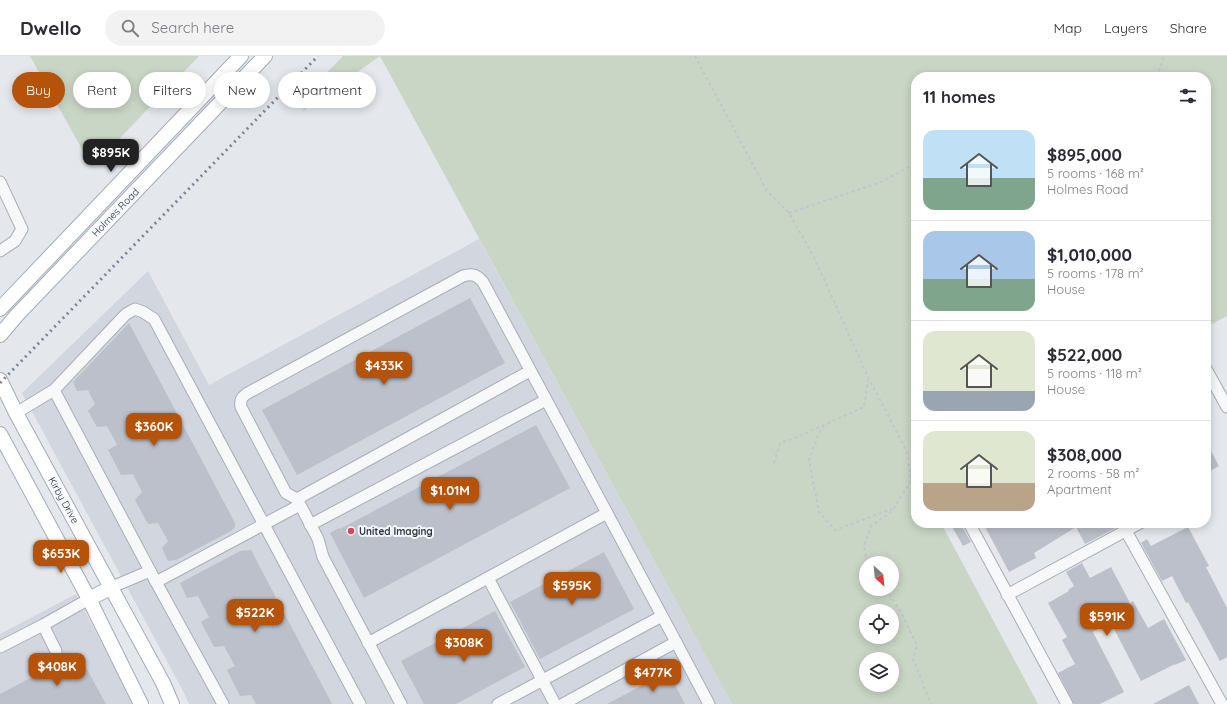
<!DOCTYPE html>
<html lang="en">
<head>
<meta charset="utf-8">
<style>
  body { margin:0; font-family:Quicksand,sans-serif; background:#f2f2f3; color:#2b2b33; height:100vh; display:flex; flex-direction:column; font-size:15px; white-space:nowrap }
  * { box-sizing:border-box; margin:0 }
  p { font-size:13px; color:#7c7c81 }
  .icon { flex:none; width:22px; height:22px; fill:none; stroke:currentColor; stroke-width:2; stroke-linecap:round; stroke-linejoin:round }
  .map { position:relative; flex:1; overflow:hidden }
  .sheet { position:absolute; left:911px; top:16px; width:300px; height:456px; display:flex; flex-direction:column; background:#fff; border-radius:16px; box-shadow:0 2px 10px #0003 }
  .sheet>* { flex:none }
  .guide { position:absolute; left:12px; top:16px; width:380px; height:36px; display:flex; gap:8px }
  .needle { width:26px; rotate:153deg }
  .controls { position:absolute; left:859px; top:500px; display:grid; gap:8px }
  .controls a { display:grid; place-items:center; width:40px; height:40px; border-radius:50%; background:#fff; box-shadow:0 2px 10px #0003; font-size:20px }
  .price { position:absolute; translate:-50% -34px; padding:0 9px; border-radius:8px; background:#b45309; color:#fff; font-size:13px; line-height:26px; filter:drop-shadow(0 1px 2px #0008) }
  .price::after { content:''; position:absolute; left:50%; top:24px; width:12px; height:9px; margin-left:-6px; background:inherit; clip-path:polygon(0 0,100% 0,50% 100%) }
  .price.on { background:#222; color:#fff }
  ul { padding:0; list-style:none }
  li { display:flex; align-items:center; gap:12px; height:100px; padding:0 12px }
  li+li { border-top:1px solid #e1e1e2 }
  li span { display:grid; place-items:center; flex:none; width:112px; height:80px; border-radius:12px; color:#555 }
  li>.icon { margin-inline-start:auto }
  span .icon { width:48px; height:48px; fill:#fffc; stroke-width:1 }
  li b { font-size:17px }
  h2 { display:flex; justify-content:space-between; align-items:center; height:48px; padding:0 12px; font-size:17px }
  .tag { padding:0 14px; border-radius:18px; background:#fff; box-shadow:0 2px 10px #0003; font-size:14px; line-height:36px }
  .tag.on { background:#b45309; color:#fff }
  header { display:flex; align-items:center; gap:24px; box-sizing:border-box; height:56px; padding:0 20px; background:#fff; border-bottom:1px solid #e1e1e2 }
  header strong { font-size:19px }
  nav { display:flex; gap:22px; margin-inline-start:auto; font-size:14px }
  .search { width:280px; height:36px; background:#f2f2f3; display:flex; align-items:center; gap:10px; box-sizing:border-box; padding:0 14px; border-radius:22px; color:#7c7c81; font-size:15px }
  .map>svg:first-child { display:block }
  .built { fill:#d2d6de }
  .green { fill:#c9d6c5; fill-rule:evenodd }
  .building { fill:#bbc0ca }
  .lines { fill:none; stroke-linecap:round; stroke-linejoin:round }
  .minor-casing { stroke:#a9aeb7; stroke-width:13 }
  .major-casing { stroke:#a3abb8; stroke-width:16 }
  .path { stroke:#c2c5cb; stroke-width:2; stroke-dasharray:3 3; stroke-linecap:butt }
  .minor { stroke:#f7f8fa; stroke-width:11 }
  .major { stroke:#fff; stroke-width:14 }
  .rail { stroke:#7d8696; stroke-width:3; stroke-dasharray:2 4; stroke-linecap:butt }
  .poi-dot { fill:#d1495b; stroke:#f4f6f9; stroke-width:1.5 }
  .labels { text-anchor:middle; stroke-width:4; stroke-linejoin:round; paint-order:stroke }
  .street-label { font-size:10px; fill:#2b3445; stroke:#f4f6f9 }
  .poi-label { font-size:10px; font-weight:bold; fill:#2b3445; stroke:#f4f6f9; text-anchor:start }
</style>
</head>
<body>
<header>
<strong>Dwello</strong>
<div class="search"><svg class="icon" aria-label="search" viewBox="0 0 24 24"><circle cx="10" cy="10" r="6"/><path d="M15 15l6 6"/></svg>Search here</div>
<nav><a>Map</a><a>Layers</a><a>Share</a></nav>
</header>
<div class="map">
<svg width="1227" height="648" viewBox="0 0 1227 648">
  <rect width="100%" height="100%" fill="#e4e7ec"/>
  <!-- built -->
  <g class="built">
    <path d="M 479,183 L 732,648 L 189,648 L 182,633 L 22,337 L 148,215 L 209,329 Z"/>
    <path d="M 76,538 L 133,648 L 0,648 L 0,578 Z"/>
  </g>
  <!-- green -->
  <g class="green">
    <path d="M 30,0 L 199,0 L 92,111 Z"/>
    <path d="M 343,0 L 1227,0 L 1227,260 L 1206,271 L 1206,21 L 916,21 L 916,467 L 941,467 L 1038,648 L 732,648 L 380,0 L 303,55 L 307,37 ZM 866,507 L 892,507 L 892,533 L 866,533 ZM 866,555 L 892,555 L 892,581 L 866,581 ZM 866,603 L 892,603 L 892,629 L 866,629 Z"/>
  </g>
  <!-- building -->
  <g class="building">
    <path d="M 470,242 L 505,307 L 297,419 L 262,354 Z"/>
    <path d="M 129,267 L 235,467 L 235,471 L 231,475 L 176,504 L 168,505 L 162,492 L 168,485 L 158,467 L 148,468 L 135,444 L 142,436 L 133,418 L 121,419 L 108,394 L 117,389 L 107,370 L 97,371 L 88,355 L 95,348 L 88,334 L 77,335 L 73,326 Z"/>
    <path d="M 536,369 L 570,432 L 364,542 L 330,477 L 339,472 L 340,473 Z"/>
    <path d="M 1206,386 L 1219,410 L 1206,417 Z"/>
    <path d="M 950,467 L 960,467 L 971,486 L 963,490 Z"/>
    <path d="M 983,467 L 1125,467 L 1085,488 L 1076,471 L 1034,497 L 1036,502 L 1009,516 Z"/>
    <path d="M 1188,471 L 1209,510 L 1206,511 L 1227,552 L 1227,601 L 1220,605 L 1188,546 L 1186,547 L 1172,520 L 1162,525 L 1141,487 L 1147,483 L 1151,490 Z"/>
    <path d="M 251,494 L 332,648 L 256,648 L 251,639 L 240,640 L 227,614 L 235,610 L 224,590 L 214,591 L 201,566 L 209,561 L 202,548 L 198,540 L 187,542 L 180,527 L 240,495 Z"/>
    <path d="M 604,496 L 634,553 L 540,603 L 510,546 Z"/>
    <path d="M 1082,507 L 1090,522 L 1111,511 L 1130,547 L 1133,545 L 1148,572 L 1164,563 L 1186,604 L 1175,609 L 1175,608 L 1141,625 L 1111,567 L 1094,575 L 1093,576 L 1124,636 L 1100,648 L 1074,648 L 1058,617 L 1075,608 L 1062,584 L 1067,581 L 1048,547 L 1069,535 L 1068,534 L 1074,530 L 1066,516 Z"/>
    <path d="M 495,555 L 525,611 L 456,648 L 424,648 L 401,605 Z"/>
    <path d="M 78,597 L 106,648 L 0,648 L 0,638 Z"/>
    <path d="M 667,614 L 685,648 L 607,648 L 658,621 L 658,620 Z"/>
    <path d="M 1189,629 L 1199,648 L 1153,648 Z"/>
  </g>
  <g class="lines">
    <defs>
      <g id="minor">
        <path d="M 0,126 L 22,173 L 15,185 L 0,195"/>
        <path d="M 1206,313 L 1227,351"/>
        <path d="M 54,334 L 156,526 L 223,648"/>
        <path d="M 16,357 L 54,334 L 126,258 L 135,253 L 143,256 L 154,263 L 360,648"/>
        <path d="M 297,443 L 530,315"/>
        <path d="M 607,457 L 676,586"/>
        <path d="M 969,467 L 1067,648"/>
        <path d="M 310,469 L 546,344"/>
        <path d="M 1126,475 L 1222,648"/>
        <path d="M 488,522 L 555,648"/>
        <path d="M 156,526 L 300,449"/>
        <path d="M 112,531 L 150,515"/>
        <path d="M 1007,539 L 1140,467"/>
        <path d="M 43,569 L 89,543"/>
        <path d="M 368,587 L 607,457 L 483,226 C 477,219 472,217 463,220 L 246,338 C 241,342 240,345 241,351 L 286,437 L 297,443 L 318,483 L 323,501 L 401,648"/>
        <path d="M 0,591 L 43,569 L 56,595"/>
        <path d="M 498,648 L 662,560"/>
        <path d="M 563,648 L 676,586 L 709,648"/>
      </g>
      <g id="major">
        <path d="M 0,253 L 241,0"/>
        <path d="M 0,279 L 17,259 L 265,0"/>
        <path d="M 0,324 L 16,357 L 163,627 L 172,648"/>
        <path d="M 0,378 L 89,543 L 141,648"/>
        <path d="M 89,543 L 112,531"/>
      </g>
    </defs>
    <!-- minor casing -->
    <use href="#minor" class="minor-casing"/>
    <!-- major casing -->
    <use href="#major" class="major-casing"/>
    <!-- path -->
    <g class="path">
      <path d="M 695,0 L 767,135 L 789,157 L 814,201 L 867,319 L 907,396 L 911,425 L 892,455 L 871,470 L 864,490 L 866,501 L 870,507"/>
      <path d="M 1157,21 L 1164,0"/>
      <path d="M 789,157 L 881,126 L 916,107"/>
      <path d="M 824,369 L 819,377 L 809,404 L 819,456 L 835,474 L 892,453"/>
      <path d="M 774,407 L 780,387 L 795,382 L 864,351 L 868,324"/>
      <path d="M 886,533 L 902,558 L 917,590 L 913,603 L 931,648"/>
    </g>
    <!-- minor -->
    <use href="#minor" class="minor"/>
    <!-- major -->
    <use href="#major" class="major"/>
    <!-- rail -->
    <path class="rail" d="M 0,327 L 318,0"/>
  </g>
  <!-- markers -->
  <circle class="poi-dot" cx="351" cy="475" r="4"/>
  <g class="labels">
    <!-- street labels -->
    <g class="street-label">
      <text transform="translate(115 156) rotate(-46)" y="4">Holmes Road</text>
      <text transform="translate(64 444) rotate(61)" y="4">Kirby Drive</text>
    </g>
    <!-- poi labels -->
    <g class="poi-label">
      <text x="359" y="479">United Imaging</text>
    </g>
  </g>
</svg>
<div class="controls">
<a><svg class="needle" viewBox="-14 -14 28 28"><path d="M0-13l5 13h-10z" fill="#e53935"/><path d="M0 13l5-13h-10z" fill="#7c7c81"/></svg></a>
<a><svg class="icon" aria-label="locate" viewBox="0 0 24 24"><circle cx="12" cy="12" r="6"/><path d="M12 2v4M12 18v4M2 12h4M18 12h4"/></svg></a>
<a><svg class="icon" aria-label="layers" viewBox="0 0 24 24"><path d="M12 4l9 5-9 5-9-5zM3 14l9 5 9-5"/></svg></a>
</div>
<b class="price on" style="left:111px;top:117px">$895K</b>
<b class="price" style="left:384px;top:330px">$433K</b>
<b class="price" style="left:154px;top:391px">$360K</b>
<b class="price" style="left:450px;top:455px">$1.01M</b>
<b class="price" style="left:61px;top:518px">$653K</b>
<b class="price" style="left:572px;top:550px">$595K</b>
<b class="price" style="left:255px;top:577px">$522K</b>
<b class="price" style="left:1107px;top:581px">$591K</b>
<b class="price" style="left:464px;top:607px">$308K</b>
<b class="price" style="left:57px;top:631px">$408K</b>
<b class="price" style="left:653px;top:637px">$477K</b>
<div class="guide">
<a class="tag on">Buy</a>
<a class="tag">Rent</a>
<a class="tag">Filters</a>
<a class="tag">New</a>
<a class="tag">Apartment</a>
</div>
<section class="sheet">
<h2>11 homes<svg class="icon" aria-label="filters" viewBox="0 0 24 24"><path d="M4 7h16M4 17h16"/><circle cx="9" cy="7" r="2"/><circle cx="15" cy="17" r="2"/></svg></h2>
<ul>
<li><span style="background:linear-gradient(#bfe0f5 60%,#7fa58c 0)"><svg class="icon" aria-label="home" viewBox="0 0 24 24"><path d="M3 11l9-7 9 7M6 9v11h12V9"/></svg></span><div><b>$895,000</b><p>5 rooms · 168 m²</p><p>Holmes Road</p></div></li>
<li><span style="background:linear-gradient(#a9c7e8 60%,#7fa58c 0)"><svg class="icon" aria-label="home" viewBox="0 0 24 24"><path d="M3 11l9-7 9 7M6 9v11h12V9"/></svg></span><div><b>$1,010,000</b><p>5 rooms · 178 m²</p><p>House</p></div></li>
<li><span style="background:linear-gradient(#dfe7d0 75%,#9aa5b1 0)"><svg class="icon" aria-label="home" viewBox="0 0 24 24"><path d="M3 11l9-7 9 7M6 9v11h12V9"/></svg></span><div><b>$522,000</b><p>5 rooms · 118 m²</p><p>House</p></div></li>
<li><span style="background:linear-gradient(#dfe7d0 65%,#b9a48a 0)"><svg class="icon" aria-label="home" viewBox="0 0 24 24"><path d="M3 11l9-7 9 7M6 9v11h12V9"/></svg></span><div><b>$308,000</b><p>2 rooms · 58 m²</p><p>Apartment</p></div></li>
</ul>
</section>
</div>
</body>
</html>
